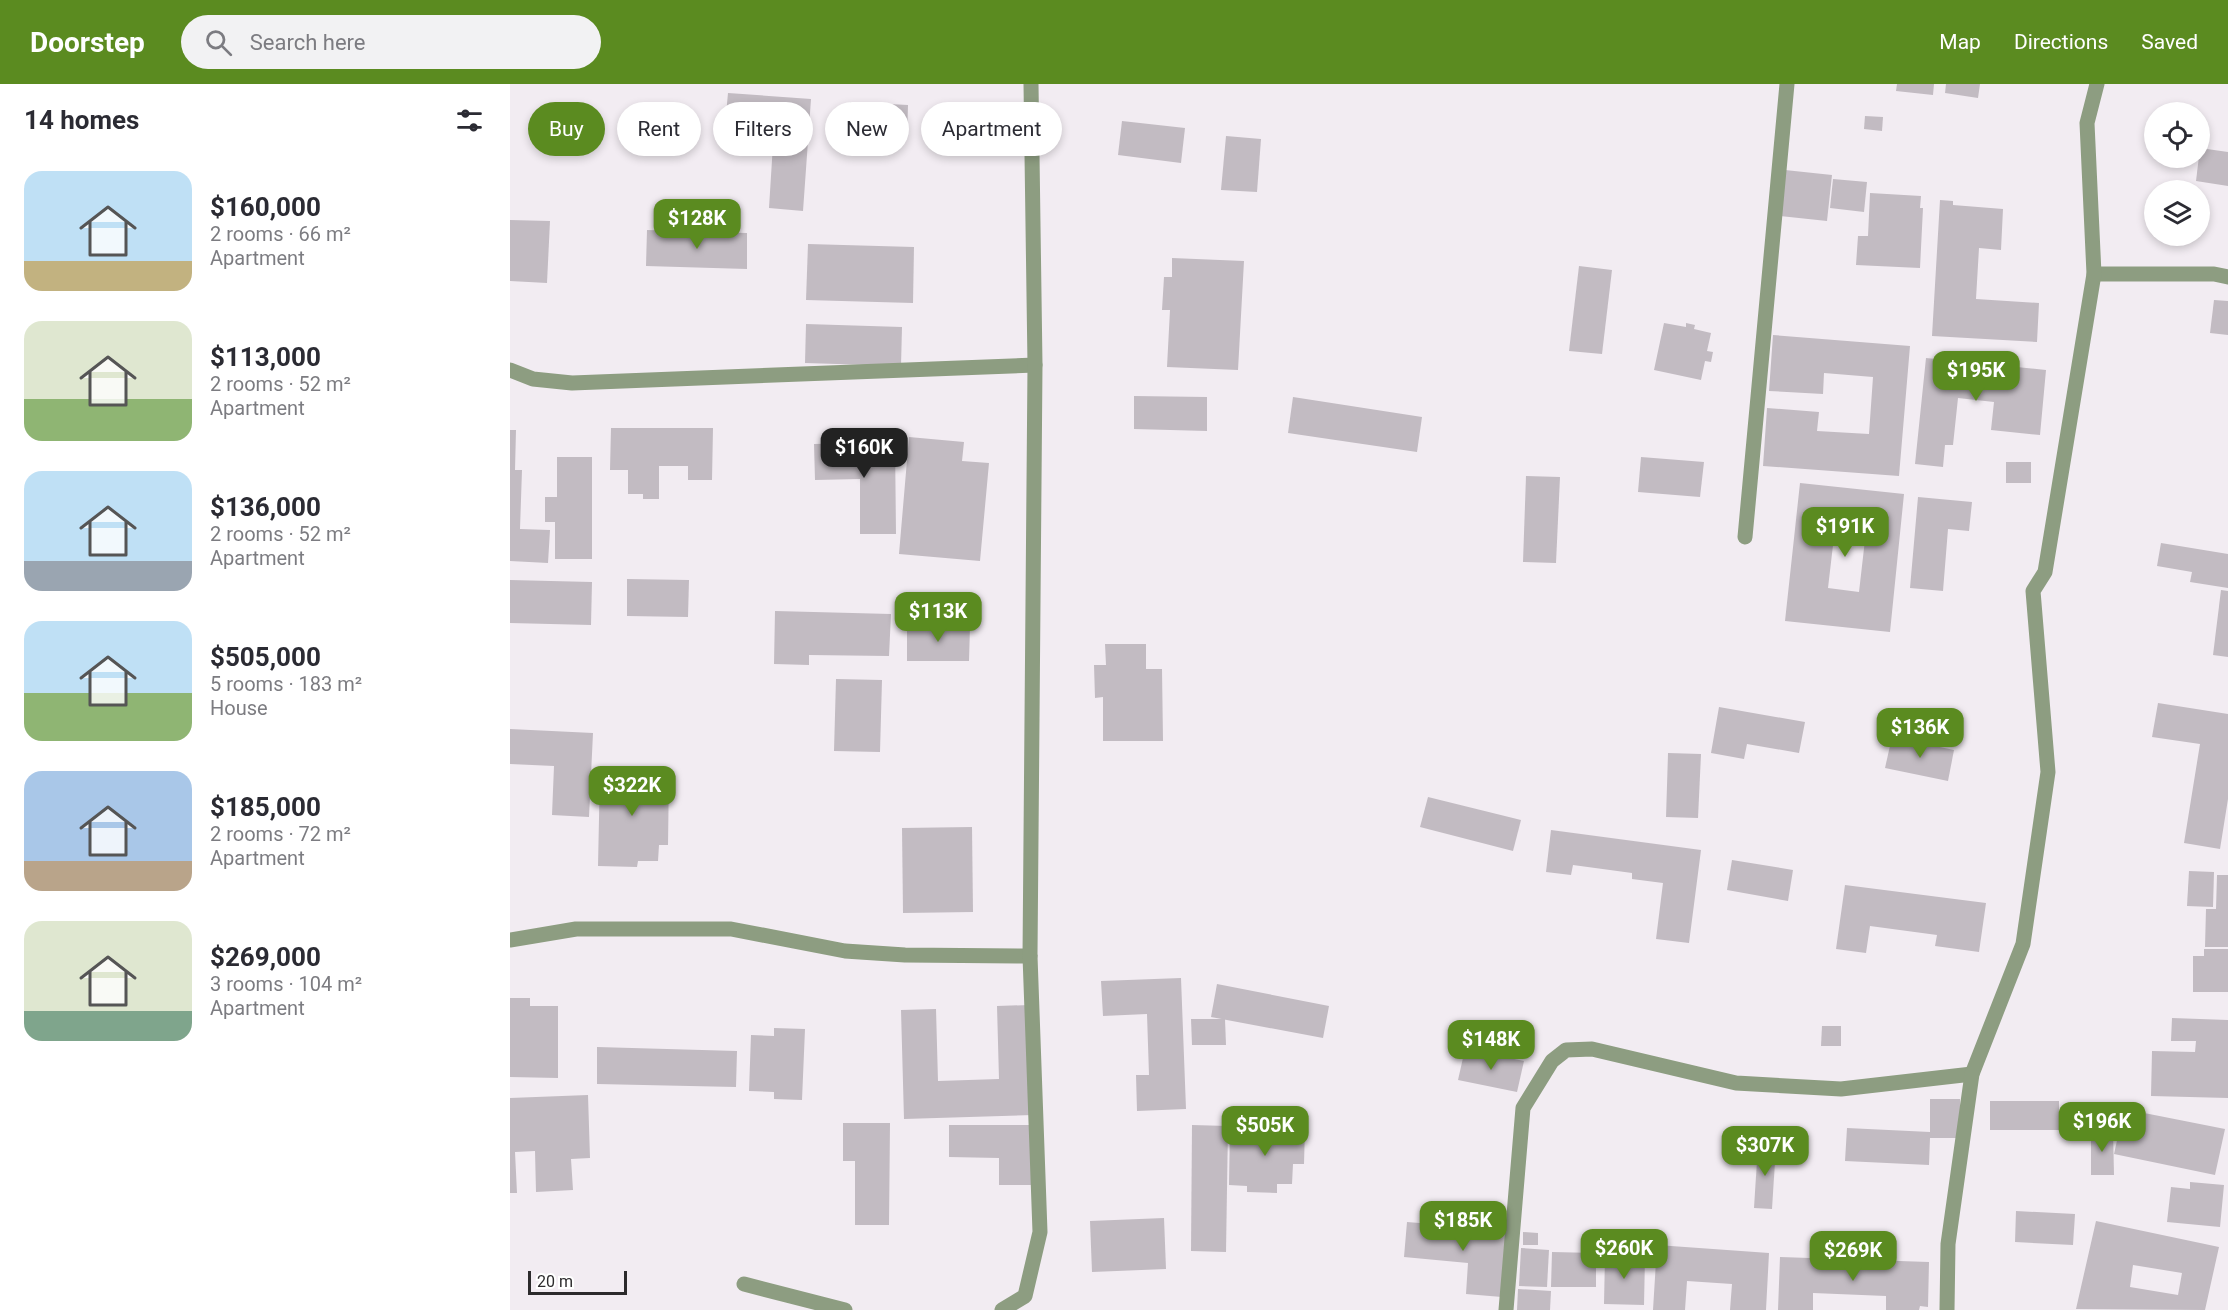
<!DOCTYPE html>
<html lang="en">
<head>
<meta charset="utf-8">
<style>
  body { margin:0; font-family:Roboto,sans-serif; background:#f2f2f3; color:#2b2b33; height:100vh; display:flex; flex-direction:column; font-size:22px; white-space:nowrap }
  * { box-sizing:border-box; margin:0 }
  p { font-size:20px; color:#7c7c81 }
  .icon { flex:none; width:33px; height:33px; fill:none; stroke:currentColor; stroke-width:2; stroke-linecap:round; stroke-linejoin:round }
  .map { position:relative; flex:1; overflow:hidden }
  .sheet { display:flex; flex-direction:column; background:#fff; width:510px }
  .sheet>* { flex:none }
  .banner { position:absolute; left:18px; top:18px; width:570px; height:54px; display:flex; gap:12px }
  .buttons { position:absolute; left:1634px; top:18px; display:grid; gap:12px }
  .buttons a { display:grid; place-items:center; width:66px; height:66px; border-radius:50%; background:#fff; box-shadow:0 3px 9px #0003; font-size:30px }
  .scale { position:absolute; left:18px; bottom:15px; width:99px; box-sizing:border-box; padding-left:6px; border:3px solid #2c2a2c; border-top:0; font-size:16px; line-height:21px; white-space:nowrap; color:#2c2a2c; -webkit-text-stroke:4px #fff; paint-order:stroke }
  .price { position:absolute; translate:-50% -51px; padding:0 14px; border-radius:12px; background:#5b8b20; color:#fff; font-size:20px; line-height:39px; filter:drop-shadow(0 2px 3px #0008) }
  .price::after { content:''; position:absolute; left:50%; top:36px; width:18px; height:14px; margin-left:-9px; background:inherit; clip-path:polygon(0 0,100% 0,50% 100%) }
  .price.selected { background:#222; color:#fff }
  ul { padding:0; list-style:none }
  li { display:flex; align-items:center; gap:18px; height:150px; padding:0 24px }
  li span { display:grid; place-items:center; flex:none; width:168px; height:120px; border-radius:18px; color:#555 }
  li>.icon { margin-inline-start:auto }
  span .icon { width:72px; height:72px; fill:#fffc; stroke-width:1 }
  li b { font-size:26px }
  h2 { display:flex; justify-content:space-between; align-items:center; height:72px; padding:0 24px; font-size:26px }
  .pill { padding:0 21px; border-radius:27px; background:#fff; box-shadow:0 3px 9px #0003; font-size:21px; line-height:54px }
  .pill.selected { background:#5b8b20; color:#fff }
  header { display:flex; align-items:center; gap:36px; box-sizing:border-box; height:84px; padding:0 30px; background:#5b8b20; color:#fff }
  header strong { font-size:28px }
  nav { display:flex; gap:33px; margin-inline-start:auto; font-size:21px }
  .search { width:420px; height:54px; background:#f2f2f3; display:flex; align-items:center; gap:15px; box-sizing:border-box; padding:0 21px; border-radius:33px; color:#7c7c81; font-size:22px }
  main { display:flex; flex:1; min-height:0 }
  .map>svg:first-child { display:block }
  .building { fill:#c2bbc2; fill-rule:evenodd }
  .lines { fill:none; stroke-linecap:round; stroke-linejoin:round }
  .minor { stroke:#8d9d81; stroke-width:15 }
</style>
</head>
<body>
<header>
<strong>Doorstep</strong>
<div class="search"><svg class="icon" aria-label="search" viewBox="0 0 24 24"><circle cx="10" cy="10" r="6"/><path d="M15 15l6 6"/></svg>Search here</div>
<nav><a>Map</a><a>Directions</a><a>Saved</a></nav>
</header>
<main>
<section class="sheet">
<h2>14 homes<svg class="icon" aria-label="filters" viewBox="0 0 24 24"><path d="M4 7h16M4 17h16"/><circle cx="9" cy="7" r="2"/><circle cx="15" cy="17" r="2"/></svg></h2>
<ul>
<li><span style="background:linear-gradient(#bfe0f5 75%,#c2b280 0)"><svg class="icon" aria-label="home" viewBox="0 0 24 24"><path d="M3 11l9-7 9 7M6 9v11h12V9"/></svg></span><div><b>$160,000</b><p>2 rooms · 66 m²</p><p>Apartment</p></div></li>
<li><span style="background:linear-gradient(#dfe7d0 65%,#8fb573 0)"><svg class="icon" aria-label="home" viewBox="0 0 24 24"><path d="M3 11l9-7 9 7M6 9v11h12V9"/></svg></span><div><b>$113,000</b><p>2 rooms · 52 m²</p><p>Apartment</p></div></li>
<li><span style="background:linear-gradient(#bfe0f5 75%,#9aa5b1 0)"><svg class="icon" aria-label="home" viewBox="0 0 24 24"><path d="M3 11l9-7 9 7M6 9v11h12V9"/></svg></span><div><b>$136,000</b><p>2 rooms · 52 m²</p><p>Apartment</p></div></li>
<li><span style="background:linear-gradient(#bfe0f5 60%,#8fb573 0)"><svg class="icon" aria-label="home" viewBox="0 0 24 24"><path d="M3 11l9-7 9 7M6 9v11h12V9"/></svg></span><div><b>$505,000</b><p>5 rooms · 183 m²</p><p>House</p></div></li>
<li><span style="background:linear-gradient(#a9c7e8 75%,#b9a48a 0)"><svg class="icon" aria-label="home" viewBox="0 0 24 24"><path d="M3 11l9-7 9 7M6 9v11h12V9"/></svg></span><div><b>$185,000</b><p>2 rooms · 72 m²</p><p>Apartment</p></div></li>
<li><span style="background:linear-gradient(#dfe7d0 75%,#7fa58c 0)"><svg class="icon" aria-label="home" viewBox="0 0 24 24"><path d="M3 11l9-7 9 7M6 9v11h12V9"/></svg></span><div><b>$269,000</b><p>3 rooms · 104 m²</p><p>Apartment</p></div></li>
</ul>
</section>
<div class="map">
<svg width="1718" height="1226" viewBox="0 0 1718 1226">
  <rect width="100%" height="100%" fill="#f2ecf2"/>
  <!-- building -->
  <g class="building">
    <path d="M 1387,0 L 1424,0 L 1423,11 L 1386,7 Z"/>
    <path d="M 1436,0 L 1470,0 L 1468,14 L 1435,9 Z"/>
    <path d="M 218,9 L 301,15 L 293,127 L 259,124 L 264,44 L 215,41 Z"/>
    <path d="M 340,18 L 398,21 L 397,54 L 339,51 Z"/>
    <path d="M 1355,32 L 1373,33 L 1372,47 L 1354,45 Z"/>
    <path d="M 612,37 L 675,44 L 671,79 L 608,71 Z"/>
    <path d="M 716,52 L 751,55 L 747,108 L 711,106 Z"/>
    <path d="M 1690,64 L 1718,68 L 1718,102 L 1686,97 Z"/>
    <path d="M 1275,86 L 1322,91 L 1317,137 L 1270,132 Z"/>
    <path d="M 1323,95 L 1357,98 L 1354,128 L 1320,124 Z"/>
    <path d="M 1360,109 L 1411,112 L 1410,124 L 1413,124 L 1410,184 L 1346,181 L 1348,152 L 1358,152 Z"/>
    <path d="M 1430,116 L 1443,117 L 1443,121 L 1493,125 L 1491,166 L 1469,164 L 1466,215 L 1529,219 L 1527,258 L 1422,252 Z"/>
    <path d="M 0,136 L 40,137 L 37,199 L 0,197 Z"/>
    <path d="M 137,146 L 237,149 L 237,185 L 136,182 Z"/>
    <path d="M 298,160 L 404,163 L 403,219 L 296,216 Z"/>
    <path d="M 662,174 L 734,177 L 728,286 L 657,283 L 660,226 L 652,226 L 654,193 L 662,193 Z"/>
    <path d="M 1069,182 L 1102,186 L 1092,270 L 1059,267 Z"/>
    <path d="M 1704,216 L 1718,217 L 1718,251 L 1700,249 Z"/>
    <path d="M 1154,239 L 1176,243 L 1176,239 L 1185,241 L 1184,245 L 1201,249 L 1197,267 L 1203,268 L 1201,278 L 1195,277 L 1191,296 L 1144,286 Z"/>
    <path d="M 296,240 L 392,243 L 391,282 L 295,279 Z"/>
    <path d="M 1263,251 L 1400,262 L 1389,392 L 1253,382 L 1257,324 L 1309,328 L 1307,347 L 1359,350 L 1363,293 L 1314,289 L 1313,310 L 1259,307 Z"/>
    <path d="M 1416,274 L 1536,286 L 1530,351 L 1481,346 L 1484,318 L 1448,314 L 1443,361 L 1435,361 L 1433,383 L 1405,380 Z"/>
    <path d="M 624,312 L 697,313 L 697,347 L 624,345 Z"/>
    <path d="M 783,313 L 912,333 L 907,368 L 778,349 Z"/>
    <path d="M 101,344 L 203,344 L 202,396 L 178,396 L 178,382 L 149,382 L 149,415 L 133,415 L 133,410 L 118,410 L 118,386 L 100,386 Z"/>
    <path d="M 0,346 L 6,346 L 5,386 L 12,386 L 10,445 L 40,446 L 38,479 L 0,477 Z"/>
    <path d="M 399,353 L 454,358 L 452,377 L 479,379 L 470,477 L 389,470 Z"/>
    <path d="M 385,358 L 386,450 L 350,450 L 350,395 L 305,396 L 304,360 Z"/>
    <path d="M 47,373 L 82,373 L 82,475 L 45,475 L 45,438 L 35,438 L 35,413 L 47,413 Z"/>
    <path d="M 1131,373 L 1194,378 L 1190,413 L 1128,408 Z"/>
    <rect x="1496" y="378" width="25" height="21"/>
    <path d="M 1016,392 L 1050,393 L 1046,479 L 1013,478 Z"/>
    <path d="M 1290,399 L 1394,410 L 1380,548 L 1275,537 ZM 1325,444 L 1356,447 L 1349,508 L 1318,504 Z"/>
    <path d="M 1408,413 L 1462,418 L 1459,447 L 1438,445 L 1433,507 L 1400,504 Z"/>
    <path d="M 1651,459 L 1718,470 L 1718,504 L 1680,498 L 1682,488 L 1647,482 Z"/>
    <path d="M 117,495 L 179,496 L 178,533 L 117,532 Z"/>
    <path d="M 0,496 L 82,498 L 81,541 L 0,539 Z"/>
    <path d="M 1711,506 L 1718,507 L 1718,573 L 1703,571 Z"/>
    <path d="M 265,527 L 381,530 L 379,572 L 299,571 L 299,581 L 264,580 Z"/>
    <path d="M 397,542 L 460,542 L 459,577 L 397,577 Z"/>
    <path d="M 595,560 L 636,560 L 636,585 L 652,585 L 653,657 L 593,657 L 593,613 L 585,614 L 584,581 L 596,581 Z"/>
    <path d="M 326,595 L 372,596 L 370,668 L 324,667 Z"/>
    <path d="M 1648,619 L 1718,630 L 1718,715 L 1710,765 L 1674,759 L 1690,660 L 1642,653 Z"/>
    <path d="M 1209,623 L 1295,638 L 1289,669 L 1237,660 L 1234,675 L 1201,669 Z"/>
    <path d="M 0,645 L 83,649 L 79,733 L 42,731 L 44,682 L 0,680 Z"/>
    <path d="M 1382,653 L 1444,666 L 1438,697 L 1375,684 Z"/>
    <path d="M 1158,669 L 1191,670 L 1188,734 L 1156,733 Z"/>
    <path d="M 90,687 L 159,688 L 158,761 L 149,761 L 148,777 L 128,777 L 127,783 L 88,782 Z"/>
    <path d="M 918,713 L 1011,736 L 1003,767 L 910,743 Z"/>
    <path d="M 462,743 L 463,828 L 393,829 L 392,744 Z"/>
    <path d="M 1041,746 L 1191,766 L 1179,859 L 1146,855 L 1153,799 L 1122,795 L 1122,789 L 1063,781 L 1061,791 L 1036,788 Z"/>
    <path d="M 1222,776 L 1283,786 L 1278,817 L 1217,806 Z"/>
    <path d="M 1679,787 L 1704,788 L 1703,823 L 1677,822 Z"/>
    <path d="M 1707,791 L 1718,791 L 1718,863 L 1695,863 L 1696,825 L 1706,825 Z"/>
    <path d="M 1335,801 L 1476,819 L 1469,868 L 1425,862 L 1427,851 L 1360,842 L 1356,869 L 1326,865 Z"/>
    <path d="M 1694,865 L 1718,865 L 1718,908 L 1683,908 L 1683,872 L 1694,872 Z"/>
    <path d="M 671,894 L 676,1025 L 627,1027 L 626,991 L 639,991 L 637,930 L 593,932 L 591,897 Z"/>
    <path d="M 707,900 L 819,922 L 813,954 L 701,933 Z"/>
    <path d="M 0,914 L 20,914 L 20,922 L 48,922 L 48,994 L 0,993 Z"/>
    <path d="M 520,921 L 523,1031 L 394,1035 L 391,926 L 426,925 L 428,997 L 489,995 L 487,922 Z"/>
    <path d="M 1662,934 L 1718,936 L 1718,1014 L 1641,1012 L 1642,967 L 1685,968 L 1686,957 L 1661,957 Z"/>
    <path d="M 681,935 L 715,935 L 716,961 L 682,961 Z"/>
    <path d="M 1312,942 L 1331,942 L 1331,962 L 1311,962 Z"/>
    <path d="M 264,944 L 295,945 L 292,1016 L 264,1015 L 264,1008 L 239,1007 L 241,951 L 264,952 Z"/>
    <path d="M 87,963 L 227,967 L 226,1003 L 87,1000 Z"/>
    <path d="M 955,965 L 1014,977 L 1007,1008 L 948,996 Z"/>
    <path d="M 78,1011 L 80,1074 L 61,1075 L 63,1106 L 26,1108 L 25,1067 L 5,1068 L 7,1109 L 0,1109 L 0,1014 Z"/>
    <path d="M 1420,1015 L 1450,1015 L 1450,1054 L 1420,1054 L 1419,1081 L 1335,1077 L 1337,1044 L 1420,1048 Z"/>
    <rect x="1480" y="1017" width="69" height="29"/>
    <path d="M 1614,1025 L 1715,1045 L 1705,1091 L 1604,1070 Z"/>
    <path d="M 333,1039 L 380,1039 L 379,1141 L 345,1141 L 345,1077 L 333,1077 Z"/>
    <path d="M 439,1041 L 523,1041 L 522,1101 L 489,1101 L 489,1074 L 439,1073 Z"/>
    <path d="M 682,1041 L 718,1042 L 716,1168 L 681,1167 Z"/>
    <path d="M 720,1042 L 795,1044 L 794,1080 L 783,1080 L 782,1100 L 767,1100 L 767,1109 L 737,1108 L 737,1102 L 719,1101 Z"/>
    <path d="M 1581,1046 L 1603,1046 L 1604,1091 L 1581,1091 Z"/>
    <path d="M 1248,1061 L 1266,1062 L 1262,1125 L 1244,1124 Z"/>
    <path d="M 1680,1098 L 1714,1101 L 1710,1143 L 1657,1138 L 1661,1103 L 1680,1105 Z"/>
    <path d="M 1506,1127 L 1565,1130 L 1563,1161 L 1505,1158 Z"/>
    <path d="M 654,1134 L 656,1185 L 582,1188 L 580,1137 Z"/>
    <path d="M 1586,1137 L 1709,1163 L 1695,1226 L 1566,1225 ZM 1623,1181 L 1672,1189 L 1668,1211 L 1620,1203 Z"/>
    <path d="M 897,1138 L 997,1146 L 992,1213 L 956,1210 L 958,1179 L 894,1173 Z"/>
    <path d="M 1013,1148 L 1028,1149 L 1028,1161 L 1013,1161 Z"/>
    <path d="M 1147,1161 L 1259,1169 L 1256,1226 L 1220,1226 L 1222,1200 L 1177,1197 L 1175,1226 L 1143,1226 Z"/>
    <path d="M 1011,1164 L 1039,1166 L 1037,1203 L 1009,1202 Z"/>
    <path d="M 1042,1168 L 1086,1169 L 1086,1203 L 1041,1203 Z"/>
    <path d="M 1095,1172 L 1135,1173 L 1134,1221 L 1094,1220 Z"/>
    <path d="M 1270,1173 L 1419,1178 L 1418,1223 L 1410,1222 L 1409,1226 L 1376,1226 L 1376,1212 L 1303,1209 L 1303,1226 L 1268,1226 Z"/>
    <path d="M 1008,1205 L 1041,1207 L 1040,1226 L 1007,1226 Z"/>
  </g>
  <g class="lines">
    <!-- minor -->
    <g class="minor">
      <path d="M 1584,190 L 1704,190 L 1718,193"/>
      <path d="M 0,286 L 23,295 L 62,299 L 525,281"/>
      <path d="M 1235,453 L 1277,0"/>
      <path d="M 0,856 L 66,845 L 221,845 L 335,867 L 395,871 L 520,872"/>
      <path d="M 234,1200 L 335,1226"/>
      <path d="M 492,1226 L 515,1212 L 530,1148 L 520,872 L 525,281 L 521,0"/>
      <path d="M 996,1226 L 1013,1024 L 1042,977 L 1056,966 L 1082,965 L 1226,999 L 1331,1005 L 1462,990"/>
      <path d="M 1437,1226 L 1438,1160 L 1462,990 L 1513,860 L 1538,688 L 1523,507 L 1535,488 L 1584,190 L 1577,39 L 1587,0"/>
    </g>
  </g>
</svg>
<div class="buttons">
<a><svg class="icon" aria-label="locate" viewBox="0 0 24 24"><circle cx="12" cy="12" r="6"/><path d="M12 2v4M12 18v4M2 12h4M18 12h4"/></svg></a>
<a><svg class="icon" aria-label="layers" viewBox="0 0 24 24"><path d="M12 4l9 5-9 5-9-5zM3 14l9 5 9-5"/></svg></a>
</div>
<div class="scale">20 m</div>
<b class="price" style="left:187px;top:166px">$128K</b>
<b class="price" style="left:1466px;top:318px">$195K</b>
<b class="price selected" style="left:354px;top:395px">$160K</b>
<b class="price" style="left:1335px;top:474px">$191K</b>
<b class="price" style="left:428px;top:559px">$113K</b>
<b class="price" style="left:1410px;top:675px">$136K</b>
<b class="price" style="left:122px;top:733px">$322K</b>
<b class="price" style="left:981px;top:987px">$148K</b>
<b class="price" style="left:1592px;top:1069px">$196K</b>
<b class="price" style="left:755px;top:1073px">$505K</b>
<b class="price" style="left:1255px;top:1093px">$307K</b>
<b class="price" style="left:953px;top:1168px">$185K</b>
<b class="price" style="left:1114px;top:1196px">$260K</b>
<b class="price" style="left:1343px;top:1198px">$269K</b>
<div class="banner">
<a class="pill selected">Buy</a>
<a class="pill">Rent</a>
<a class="pill">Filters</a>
<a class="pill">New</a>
<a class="pill">Apartment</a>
</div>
</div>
</main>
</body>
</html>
